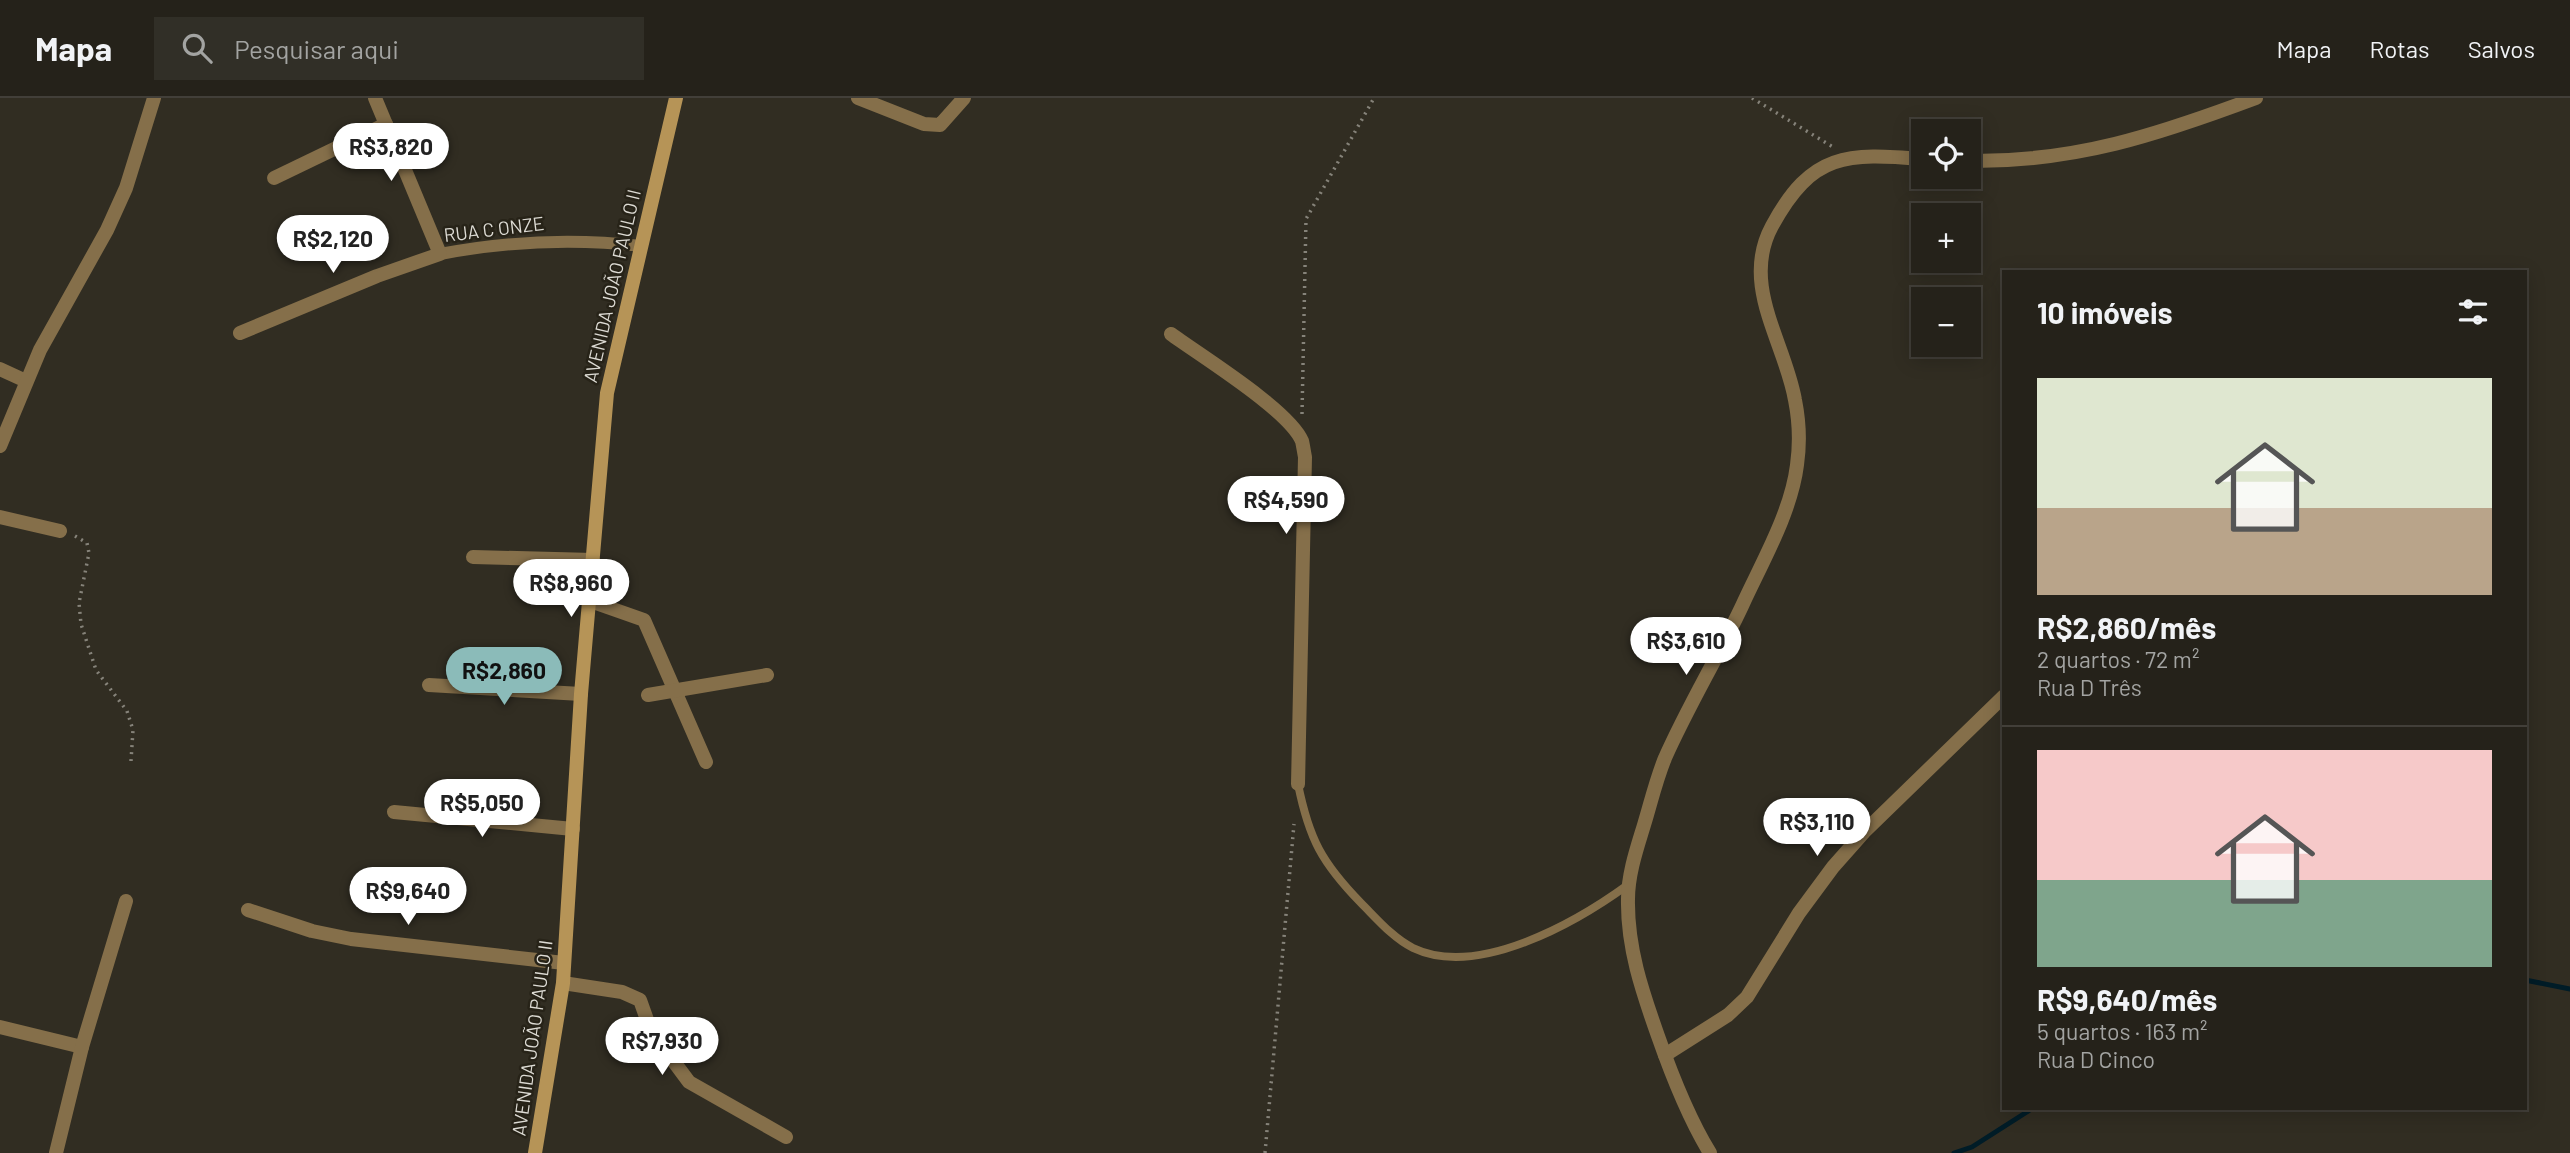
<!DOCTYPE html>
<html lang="pt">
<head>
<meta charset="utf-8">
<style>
  body { margin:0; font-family:Barlow,sans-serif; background:#312f27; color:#f1f3f6; height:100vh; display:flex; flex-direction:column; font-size:26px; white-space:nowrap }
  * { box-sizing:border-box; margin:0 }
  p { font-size:23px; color:#a3a4a2 }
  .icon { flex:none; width:38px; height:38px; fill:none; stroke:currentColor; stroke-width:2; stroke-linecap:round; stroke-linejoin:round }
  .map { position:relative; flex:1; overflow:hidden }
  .side { position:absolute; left:2002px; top:172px; width:525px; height:840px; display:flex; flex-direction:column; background:#25221a; border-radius:0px; box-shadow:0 4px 18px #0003,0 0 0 2px #423f39 }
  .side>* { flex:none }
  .controls { position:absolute; left:1911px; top:21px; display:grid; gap:14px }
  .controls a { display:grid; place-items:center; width:70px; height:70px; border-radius:0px; background:#25221a; box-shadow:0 4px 18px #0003,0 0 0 2px #423f39; font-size:35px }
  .price { position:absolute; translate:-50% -60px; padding:0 16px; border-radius:24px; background:#fff; color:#222; font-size:23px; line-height:46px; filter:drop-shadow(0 2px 4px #0008) }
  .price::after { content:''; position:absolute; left:50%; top:42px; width:21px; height:16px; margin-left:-10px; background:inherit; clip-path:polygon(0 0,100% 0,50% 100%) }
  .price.active { background:#8bbbb9; color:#111 }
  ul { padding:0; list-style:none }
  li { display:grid; align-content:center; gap:14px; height:371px; padding:0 35px }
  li+li { border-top:2px solid #423f39 }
  li span { display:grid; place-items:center; height:217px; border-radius:0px; color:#555 }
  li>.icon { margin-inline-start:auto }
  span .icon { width:126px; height:126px; fill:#fffc; stroke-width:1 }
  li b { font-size:30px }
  h2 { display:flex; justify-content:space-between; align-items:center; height:84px; padding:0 35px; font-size:30px }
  header { display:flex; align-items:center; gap:42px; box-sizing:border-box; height:98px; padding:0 35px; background:#25221a; border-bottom:2px solid #423f39 }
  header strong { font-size:33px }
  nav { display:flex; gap:38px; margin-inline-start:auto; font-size:24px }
  .search { width:490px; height:63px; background:#312f27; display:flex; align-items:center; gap:18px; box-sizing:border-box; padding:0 24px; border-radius:0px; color:#a3a4a2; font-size:26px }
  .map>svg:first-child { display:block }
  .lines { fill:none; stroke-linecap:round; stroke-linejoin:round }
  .stream { stroke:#001c27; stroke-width:5 }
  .path { stroke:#86837a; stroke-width:3.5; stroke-dasharray:2 5; stroke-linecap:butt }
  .service { stroke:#856f4a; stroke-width:8 }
  .pedestrian { stroke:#856f4a; stroke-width:12 }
  .minor { stroke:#856f4a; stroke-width:14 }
  .secondary { stroke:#b69457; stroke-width:14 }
  .labels { text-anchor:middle; stroke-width:5; stroke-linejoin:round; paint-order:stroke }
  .street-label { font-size:19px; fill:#dddbd4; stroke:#272318 }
</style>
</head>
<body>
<header>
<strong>Mapa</strong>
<div class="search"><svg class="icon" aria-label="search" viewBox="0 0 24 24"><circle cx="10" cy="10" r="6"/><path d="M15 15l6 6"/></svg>Pesquisar aqui</div>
<nav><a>Mapa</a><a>Rotas</a><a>Salvos</a></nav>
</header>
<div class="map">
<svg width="2570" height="1055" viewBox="0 0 2570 1055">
  <rect width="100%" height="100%" fill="#312d22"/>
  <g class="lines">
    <!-- stream -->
    <g class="stream">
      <path d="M 2525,882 L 2570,891"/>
      <path d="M 1954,1055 L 1972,1049 L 2033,1010"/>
    </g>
    <!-- path -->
    <g class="path">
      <path d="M 1752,0 L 1833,49"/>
      <path d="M 1302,316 L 1306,121 L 1374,0"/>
      <path d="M 75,438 L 87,445 L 89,455 L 79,505 L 81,526 L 96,572 L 127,613 L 133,632 L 131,663"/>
      <path d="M 1265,1055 L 1294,726"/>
    </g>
    <!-- service -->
    <path class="service" d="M 1298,686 C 1309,741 1322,765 1361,805 C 1377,821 1393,840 1413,850 C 1478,881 1577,824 1629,786"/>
    <!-- pedestrian -->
    <path class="pedestrian" d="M 440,156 C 508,143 572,140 641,148"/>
    <!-- minor -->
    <g class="minor">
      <path d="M 858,0 L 924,26 L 940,27 L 964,0"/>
      <path d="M 1969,63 C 2076,64 2157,37 2256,0"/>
      <path d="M 274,80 L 386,26"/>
      <path d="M 240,235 L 377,178 L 440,156 L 375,0"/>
      <path d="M 1171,236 C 1201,258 1289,312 1302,343 C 1303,347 1304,354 1305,359 L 1298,686"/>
      <path d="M 0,271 L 26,283"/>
      <path d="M 0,348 L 40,252 L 107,132 L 126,90 L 154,0"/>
      <path d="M 0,419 L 60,433"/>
      <path d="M 473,459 L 593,462"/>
      <path d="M 590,503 L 644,522 L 706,664"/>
      <path d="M 429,587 L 581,596"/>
      <path d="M 648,597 L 767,577"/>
      <path d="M 394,714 L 573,731"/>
      <path d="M 248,812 L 312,833 L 351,841 L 564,865"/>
      <path d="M 563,885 L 622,894 L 640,902 L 651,933 L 689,984 L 786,1039"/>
      <path d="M 0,929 L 82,949"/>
      <path d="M 1665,957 L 1728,917 L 1747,899 L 1799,815 L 1833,769 L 1864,734 L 2004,598"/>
      <path d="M 56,1055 L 82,949 L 126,803"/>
      <path d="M 1710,1055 C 1688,1019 1672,978 1658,938 C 1642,893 1627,849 1628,801 C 1628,776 1637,750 1644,727 C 1651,704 1656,682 1665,660 C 1688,608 1718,559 1742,508 C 1762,464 1791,415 1797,367 C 1800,346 1799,322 1795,302 C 1785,244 1740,187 1772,128 C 1812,54 1847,55 1923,61"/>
    </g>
    <!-- secondary -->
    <path class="secondary" d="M 535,1055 L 563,885 L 581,596 L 607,295 L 676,0"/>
  </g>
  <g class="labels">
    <!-- street labels -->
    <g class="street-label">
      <text transform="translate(494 131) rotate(-7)" y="7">RUA C ONZE</text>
      <text transform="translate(612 188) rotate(-77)" y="7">AVENIDA JOÃO PAULO II</text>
      <text transform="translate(532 940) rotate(-82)" y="7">AVENIDA JOÃO PAULO II</text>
    </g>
  </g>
</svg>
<div class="controls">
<a><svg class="icon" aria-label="locate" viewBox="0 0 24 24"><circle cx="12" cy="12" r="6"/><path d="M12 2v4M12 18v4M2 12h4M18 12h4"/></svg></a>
<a>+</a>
<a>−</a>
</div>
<b class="price" style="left:391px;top:85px">R$3,820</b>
<b class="price" style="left:333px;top:177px">R$2,120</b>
<b class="price" style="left:1286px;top:438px">R$4,590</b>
<b class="price" style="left:571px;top:521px">R$8,960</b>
<b class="price" style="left:1686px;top:579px">R$3,610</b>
<b class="price active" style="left:504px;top:609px">R$2,860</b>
<b class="price" style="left:482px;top:741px">R$5,050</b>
<b class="price" style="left:1817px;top:760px">R$3,110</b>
<b class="price" style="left:408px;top:829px">R$9,640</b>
<b class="price" style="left:662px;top:979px">R$7,930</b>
<section class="side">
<h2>10 imóveis<svg class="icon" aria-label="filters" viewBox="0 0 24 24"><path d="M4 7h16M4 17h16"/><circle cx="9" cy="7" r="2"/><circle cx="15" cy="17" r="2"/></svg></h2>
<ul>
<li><span style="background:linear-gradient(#dfe7d0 60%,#b9a48a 0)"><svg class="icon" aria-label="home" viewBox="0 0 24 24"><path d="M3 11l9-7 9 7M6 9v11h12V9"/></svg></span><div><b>R$2,860/mês</b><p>2 quartos · 72 m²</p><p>Rua D Três</p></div></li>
<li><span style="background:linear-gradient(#f6c9c9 60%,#7fa58c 0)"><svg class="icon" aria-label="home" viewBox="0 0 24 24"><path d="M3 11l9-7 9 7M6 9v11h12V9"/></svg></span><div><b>R$9,640/mês</b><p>5 quartos · 163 m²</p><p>Rua D Cinco</p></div></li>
</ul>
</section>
</div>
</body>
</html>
